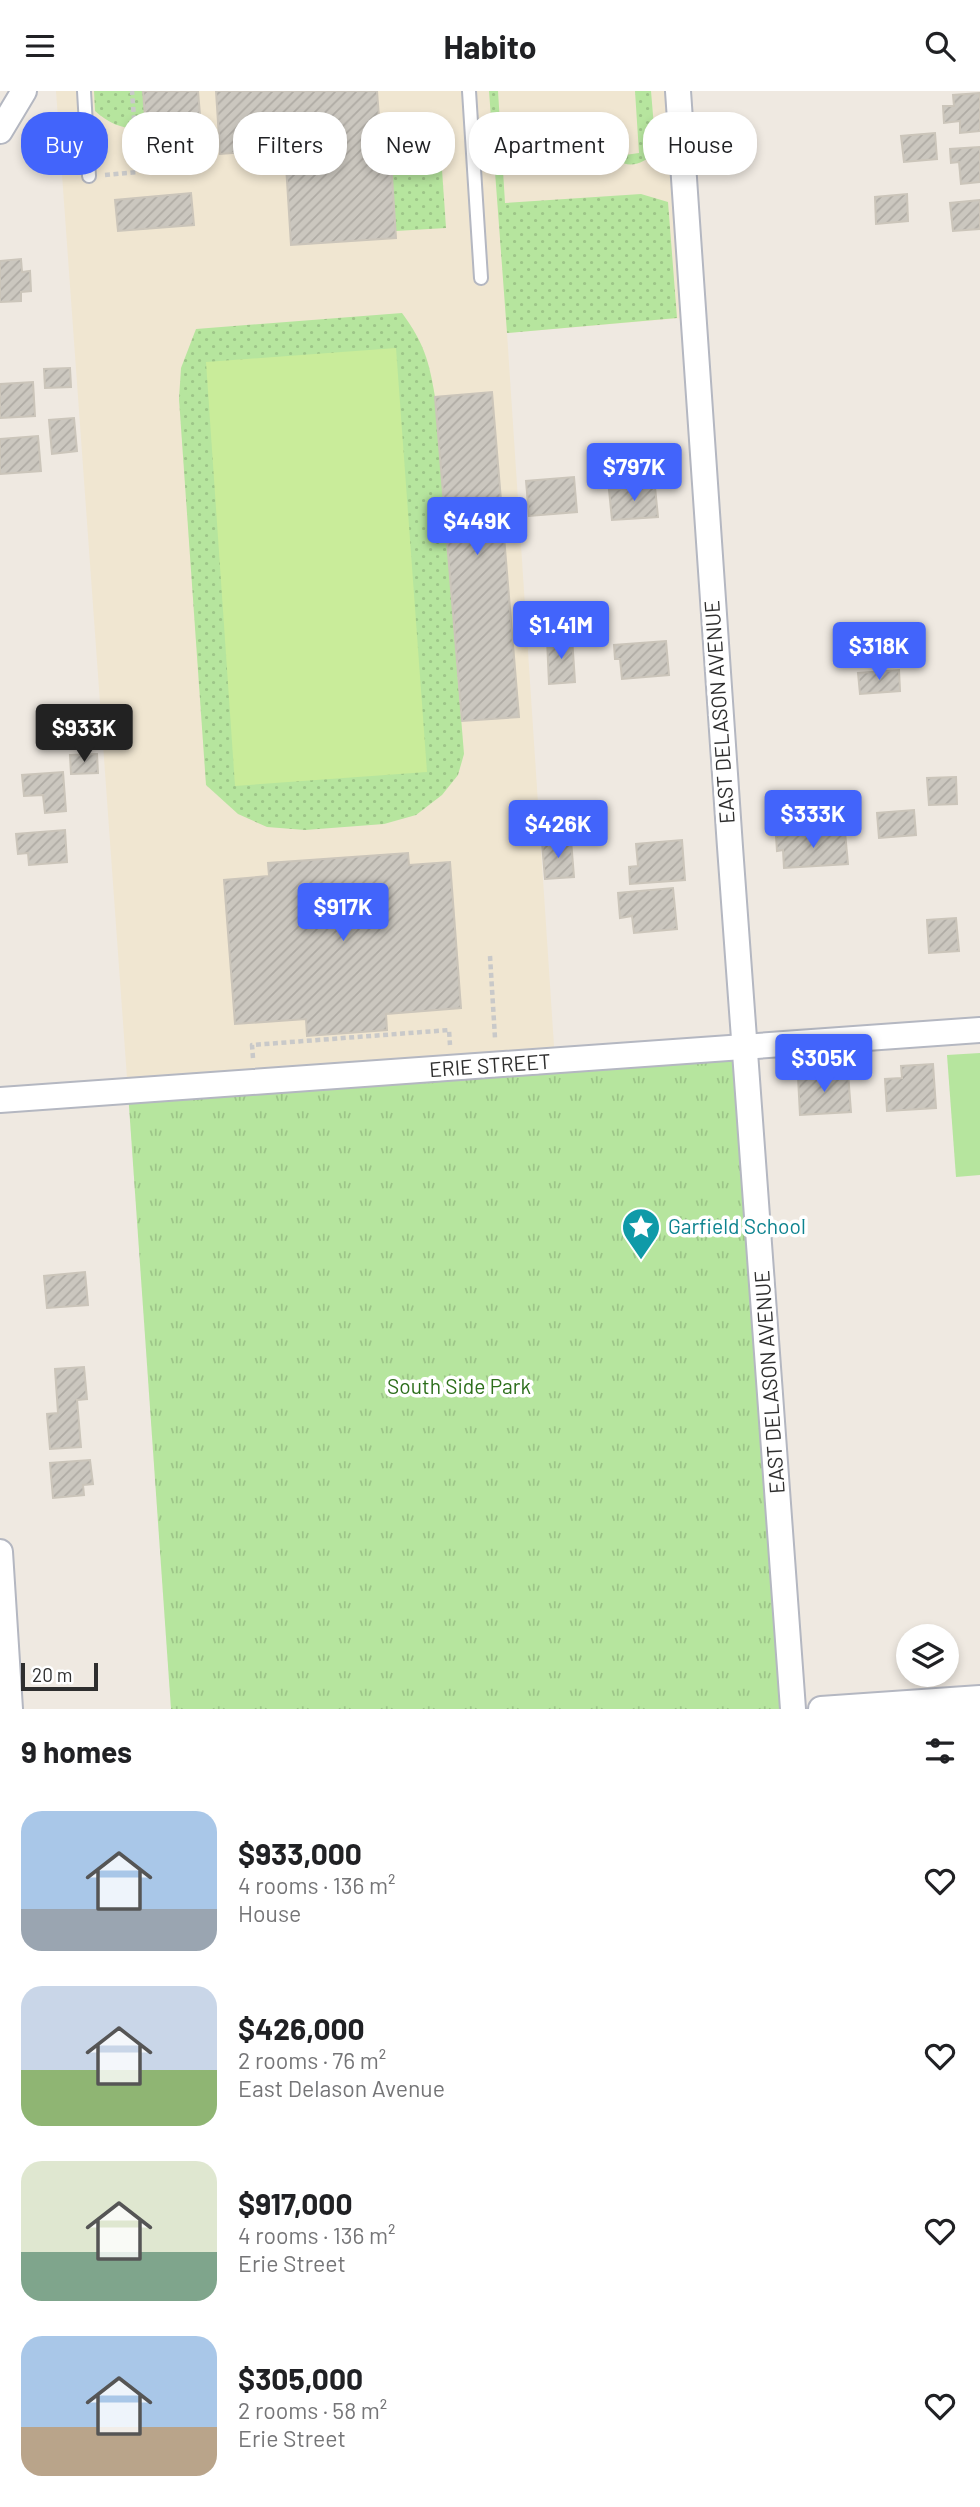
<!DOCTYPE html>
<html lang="en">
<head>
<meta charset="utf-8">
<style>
  body { margin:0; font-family:Barlow,sans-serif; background:#f6f6f6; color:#202124; height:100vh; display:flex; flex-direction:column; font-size:26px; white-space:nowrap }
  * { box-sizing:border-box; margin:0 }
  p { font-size:23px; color:#757577 }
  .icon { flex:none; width:38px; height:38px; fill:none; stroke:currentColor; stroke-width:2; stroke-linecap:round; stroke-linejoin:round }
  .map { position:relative; height:1618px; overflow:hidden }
  .drawer { display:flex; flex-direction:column; background:#fff; flex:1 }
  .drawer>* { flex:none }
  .banner { position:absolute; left:21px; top:21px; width:938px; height:63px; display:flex; gap:14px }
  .controls { position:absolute; left:896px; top:1533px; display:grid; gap:14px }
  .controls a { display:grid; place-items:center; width:63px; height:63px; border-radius:50%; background:#fff; box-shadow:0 4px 10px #0003; font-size:35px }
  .scale { position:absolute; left:21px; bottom:18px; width:77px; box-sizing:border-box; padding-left:7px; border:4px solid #2e2e2e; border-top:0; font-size:19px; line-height:24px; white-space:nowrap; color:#2e2e2e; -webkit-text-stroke:5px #fff; paint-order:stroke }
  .price { position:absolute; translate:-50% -60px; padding:0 16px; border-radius:7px; background:#4264fb; color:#fff; font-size:23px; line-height:46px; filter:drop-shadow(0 2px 4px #0008) }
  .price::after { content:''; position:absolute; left:50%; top:42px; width:21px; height:16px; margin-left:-10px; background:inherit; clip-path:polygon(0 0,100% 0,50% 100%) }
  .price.active { background:#222; color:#fff }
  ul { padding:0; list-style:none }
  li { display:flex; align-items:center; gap:21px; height:175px; padding:0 21px }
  li span { display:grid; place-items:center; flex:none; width:196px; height:140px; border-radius:21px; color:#555 }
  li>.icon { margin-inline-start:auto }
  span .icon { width:84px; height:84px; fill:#fffc; stroke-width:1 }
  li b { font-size:30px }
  h2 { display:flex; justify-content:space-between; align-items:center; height:84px; padding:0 21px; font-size:30px }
  .tag { padding:0 24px; border-radius:28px; background:#fff; box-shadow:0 4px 10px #0003; font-size:24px; line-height:63px }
  .tag.active { background:#4264fb; color:#fff }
  header { display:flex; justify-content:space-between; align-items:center; height:91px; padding:0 21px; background:#fff; font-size:32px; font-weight:700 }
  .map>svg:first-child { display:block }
  .education { fill:#f0e6d1 }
  .grass { fill:url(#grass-dots) }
  .park { fill:url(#park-tufts) }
  .garden { fill:#b6e59e }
  .pitch { fill:#c9ec9a }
  .building { fill:url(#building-hatch); stroke:#cbc5ba; stroke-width:2 }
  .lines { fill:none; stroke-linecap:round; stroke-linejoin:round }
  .service-casing { stroke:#b4b7c1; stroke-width:16 }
  .minor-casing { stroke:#b4b7c1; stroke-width:28 }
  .path { stroke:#c9c9c9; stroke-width:4.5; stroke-dasharray:5 3.5; stroke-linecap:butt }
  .service { stroke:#fff; stroke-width:12 }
  .minor { stroke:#fff; stroke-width:24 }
  .labels { text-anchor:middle; stroke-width:7; stroke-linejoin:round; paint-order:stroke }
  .street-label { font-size:21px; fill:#2e2e2e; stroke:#fff }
  .culture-label { font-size:21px; fill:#0d838f; stroke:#fff; text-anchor:start }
  .park-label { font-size:21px; fill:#2c6e1b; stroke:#fff }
</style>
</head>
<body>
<header><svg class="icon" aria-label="menu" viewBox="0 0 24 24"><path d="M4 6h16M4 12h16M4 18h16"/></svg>Habito<svg class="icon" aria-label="search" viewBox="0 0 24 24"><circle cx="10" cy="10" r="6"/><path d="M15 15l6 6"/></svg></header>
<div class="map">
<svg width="980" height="1618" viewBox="0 0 980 1618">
  <defs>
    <pattern id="grass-dots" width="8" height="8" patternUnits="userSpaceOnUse" patternTransform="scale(1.75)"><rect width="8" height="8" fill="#b6e59e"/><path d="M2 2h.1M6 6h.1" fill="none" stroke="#9dc588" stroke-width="1.8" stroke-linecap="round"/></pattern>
    <pattern id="park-tufts" width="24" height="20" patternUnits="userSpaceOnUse" patternTransform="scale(1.75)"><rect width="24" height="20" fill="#b6e59e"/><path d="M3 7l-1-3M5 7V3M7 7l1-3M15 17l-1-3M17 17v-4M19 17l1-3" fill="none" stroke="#9dc588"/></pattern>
    <pattern id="building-hatch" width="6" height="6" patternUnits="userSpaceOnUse" patternTransform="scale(1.75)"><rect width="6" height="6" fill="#cbc7bf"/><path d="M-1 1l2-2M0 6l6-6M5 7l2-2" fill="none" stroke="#afaba4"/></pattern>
  </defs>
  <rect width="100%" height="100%" fill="#efe9e1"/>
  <!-- education -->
  <path class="education" d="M 56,0 L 678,0 L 693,226 L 507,242 L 555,970 L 128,1001 Z"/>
  <!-- grass -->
  <g class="grass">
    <path d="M 94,0 L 143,0 L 146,37 C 124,39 111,34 95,20 Z"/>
    <path d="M 489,0 L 498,0 L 505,112 L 641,103 L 668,111 L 677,227 L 507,242 Z"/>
    <path d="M 635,0 L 651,0 L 656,60 C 646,71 632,78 618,70 L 618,65 L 639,62 Z"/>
    <path d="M 439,35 L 446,137 L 396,140 L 389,38 Z"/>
    <path d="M 402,222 C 424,252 429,270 435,306 L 464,663 L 458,684 L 442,704 L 416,724 L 384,733 L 305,739 L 267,736 L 238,723 L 206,694 L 179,308 L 181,277 L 196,238 Z"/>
  </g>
  <!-- park -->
  <path class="park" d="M 745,957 L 793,1618 L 171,1618 L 128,1001 Z"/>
  <!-- garden -->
  <path class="garden" d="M 980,962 L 980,1084 L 956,1086 L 947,964 Z"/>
  <!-- pitch -->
  <path class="pitch" d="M 396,257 L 427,681 L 235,695 L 206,271 Z"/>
  <!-- building -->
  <g class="building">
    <path d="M 143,0 L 198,0 L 201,36 L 146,39 Z"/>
    <path d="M 216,0 L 377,0 L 380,39 L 389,38 L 396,147 L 291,154 L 285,58 L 220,63 Z"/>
    <path d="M 980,2 L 980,40 L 960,42 L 960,30 L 944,32 L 943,15 L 954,15 L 953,4 Z"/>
    <path d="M 935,42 L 937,68 L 904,71 L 901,45 Z"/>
    <path d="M 980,56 L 980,91 L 961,93 L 959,71 L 951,72 L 950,58 Z"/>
    <path d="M 191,102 L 194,134 L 118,140 L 115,109 Z"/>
    <path d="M 907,103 L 908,130 L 876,133 L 875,106 Z"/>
    <path d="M 980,109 L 980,138 L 953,140 L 950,112 Z"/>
    <path d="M 21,168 L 22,181 L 30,180 L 31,200 L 21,201 L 21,210 L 0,211 L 0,170 Z"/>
    <path d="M 70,277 L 71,296 L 45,297 L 44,278 Z"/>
    <path d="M 33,291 L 35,325 L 0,327 L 0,293 Z"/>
    <path d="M 492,301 L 519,626 L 462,630 L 435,306 Z"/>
    <path d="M 74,327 L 77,360 L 52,363 L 49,329 Z"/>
    <path d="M 38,345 L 41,380 L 0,383 L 0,348 Z"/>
    <path d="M 574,386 L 577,421 L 529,425 L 526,390 Z"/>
    <path d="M 655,396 L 658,426 L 612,429 L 609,399 Z"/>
    <path d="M 572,546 L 575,591 L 549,593 L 547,548 Z"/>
    <path d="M 666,550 L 669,584 L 622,588 L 620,568 L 615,568 L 614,554 Z"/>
    <path d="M 899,579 L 900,600 L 860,603 L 858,582 Z"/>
    <path d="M 97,663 L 98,682 L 71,683 L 70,664 Z"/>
    <path d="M 63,681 L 66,720 L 45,722 L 43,704 L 24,705 L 22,684 Z"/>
    <path d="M 956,686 L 957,713 L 929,714 L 927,687 Z"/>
    <path d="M 914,719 L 916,744 L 879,747 L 877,722 Z"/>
    <path d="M 65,739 L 67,771 L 29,774 L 28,762 L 18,763 L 16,743 Z"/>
    <path d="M 845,741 L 848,773 L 784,777 L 783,759 L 777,760 L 776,745 Z"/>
    <path d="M 571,749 L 574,786 L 545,788 L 542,752 Z"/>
    <path d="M 682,749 L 685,789 L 630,793 L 629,776 L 638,775 L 636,753 Z"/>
    <path d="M 408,762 L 409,774 L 450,771 L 461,917 L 386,923 L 387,939 L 307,945 L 306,928 L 235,933 L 224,789 L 269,785 L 268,772 Z"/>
    <path d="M 673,797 L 677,838 L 634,842 L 632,825 L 620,827 L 618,802 Z"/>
    <path d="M 956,827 L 959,860 L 929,862 L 927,829 Z"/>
    <path d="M 933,973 L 936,1017 L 887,1020 L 885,988 L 902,987 L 901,975 Z"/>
    <path d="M 848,982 L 851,1021 L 800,1024 L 798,986 Z"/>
    <path d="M 85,1181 L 88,1214 L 47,1217 L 44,1185 Z"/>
    <path d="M 84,1276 L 87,1308 L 77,1309 L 81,1356 L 50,1358 L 47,1323 L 58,1322 L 55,1278 Z"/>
    <path d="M 90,1369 L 93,1393 L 83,1394 L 84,1404 L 53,1407 L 50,1372 Z"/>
  </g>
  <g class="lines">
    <defs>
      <g id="service">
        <path d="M 84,0 L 89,85"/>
        <path d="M 469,0 L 481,187"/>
      </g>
      <g id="minor">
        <path d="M 678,0 L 730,756 L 793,1618"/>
        <path d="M 0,40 L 24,0"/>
        <path d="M 0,1009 L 980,939"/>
        <path d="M 0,1461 L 10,1618"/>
        <path d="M 821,1618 L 980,1607"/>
      </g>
    </defs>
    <!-- service casing -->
    <use href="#service" class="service-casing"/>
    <!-- minor casing -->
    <use href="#minor" class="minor-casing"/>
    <!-- path -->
    <g class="path">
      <path d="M 105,84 L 138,81 L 132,0"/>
      <path d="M 490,865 L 495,947"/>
      <path d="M 253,967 L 252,954 L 449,939 L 450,954"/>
    </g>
    <!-- service -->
    <use href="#service" class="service"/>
    <!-- minor -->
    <use href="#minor" class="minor"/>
  </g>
  <!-- icons -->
  <defs>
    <symbol id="sight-pin" viewBox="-11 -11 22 30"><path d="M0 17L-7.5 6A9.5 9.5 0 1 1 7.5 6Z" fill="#0f9aa8" stroke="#fff"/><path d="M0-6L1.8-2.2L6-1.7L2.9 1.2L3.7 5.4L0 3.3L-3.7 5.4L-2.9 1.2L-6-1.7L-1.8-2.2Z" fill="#fff"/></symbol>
  </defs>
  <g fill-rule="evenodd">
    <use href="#sight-pin" x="619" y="1114" width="44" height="60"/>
  </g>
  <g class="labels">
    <!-- street labels -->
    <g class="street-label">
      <text transform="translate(720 621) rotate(-94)" y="7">EAST DELASON AVENUE</text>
      <text transform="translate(490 975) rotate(-4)" y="7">ERIE STREET</text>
      <text transform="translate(770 1291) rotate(-94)" y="7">EAST DELASON AVENUE</text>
    </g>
    <!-- culture labels -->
    <g class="culture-label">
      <text x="668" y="1143">Garfield School</text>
    </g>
    <!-- park labels -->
    <g class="park-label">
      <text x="459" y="1303">South Side Park</text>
    </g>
  </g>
</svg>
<div class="controls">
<a><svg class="icon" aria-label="layers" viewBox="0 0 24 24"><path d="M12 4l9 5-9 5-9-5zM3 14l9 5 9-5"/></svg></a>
</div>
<div class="scale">20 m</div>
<b class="price" style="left:634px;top:412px">$797K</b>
<b class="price" style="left:477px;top:466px">$449K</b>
<b class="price" style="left:561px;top:570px">$1.41M</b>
<b class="price" style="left:879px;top:591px">$318K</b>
<b class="price active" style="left:84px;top:673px">$933K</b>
<b class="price" style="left:813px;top:759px">$333K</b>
<b class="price" style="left:558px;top:769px">$426K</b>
<b class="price" style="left:343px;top:852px">$917K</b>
<b class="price" style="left:824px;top:1003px">$305K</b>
<div class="banner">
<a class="tag active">Buy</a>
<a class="tag">Rent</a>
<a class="tag">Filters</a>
<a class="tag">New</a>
<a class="tag">Apartment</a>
<a class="tag">House</a>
</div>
</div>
<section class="drawer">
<h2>9 homes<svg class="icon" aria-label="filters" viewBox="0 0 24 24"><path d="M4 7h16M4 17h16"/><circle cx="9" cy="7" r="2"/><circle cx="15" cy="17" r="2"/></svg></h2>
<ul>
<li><span style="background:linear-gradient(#a9c7e8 70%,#9aa5b1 0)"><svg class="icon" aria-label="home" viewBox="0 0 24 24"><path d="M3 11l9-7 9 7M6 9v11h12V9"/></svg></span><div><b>$933,000</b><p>4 rooms · 136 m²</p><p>House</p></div><svg class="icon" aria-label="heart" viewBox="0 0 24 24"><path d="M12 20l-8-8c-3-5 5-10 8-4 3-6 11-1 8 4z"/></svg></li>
<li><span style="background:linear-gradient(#c9d6e8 60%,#8fb573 0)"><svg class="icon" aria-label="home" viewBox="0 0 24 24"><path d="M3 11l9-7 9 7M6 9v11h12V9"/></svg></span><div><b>$426,000</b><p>2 rooms · 76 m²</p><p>East Delason Avenue</p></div><svg class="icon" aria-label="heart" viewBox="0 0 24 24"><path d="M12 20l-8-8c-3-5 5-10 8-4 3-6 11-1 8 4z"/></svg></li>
<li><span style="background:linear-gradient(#dfe7d0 65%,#7fa58c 0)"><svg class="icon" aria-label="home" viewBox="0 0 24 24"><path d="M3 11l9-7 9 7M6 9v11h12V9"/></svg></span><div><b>$917,000</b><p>4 rooms · 136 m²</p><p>Erie Street</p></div><svg class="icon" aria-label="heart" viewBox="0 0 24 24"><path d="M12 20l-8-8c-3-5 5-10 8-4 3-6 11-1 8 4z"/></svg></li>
<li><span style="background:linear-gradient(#a9c7e8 65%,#b9a48a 0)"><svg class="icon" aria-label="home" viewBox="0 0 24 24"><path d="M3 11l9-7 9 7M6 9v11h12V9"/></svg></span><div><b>$305,000</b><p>2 rooms · 58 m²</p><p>Erie Street</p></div><svg class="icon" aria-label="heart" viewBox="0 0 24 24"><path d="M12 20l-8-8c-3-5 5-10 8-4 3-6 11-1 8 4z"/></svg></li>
</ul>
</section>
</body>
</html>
